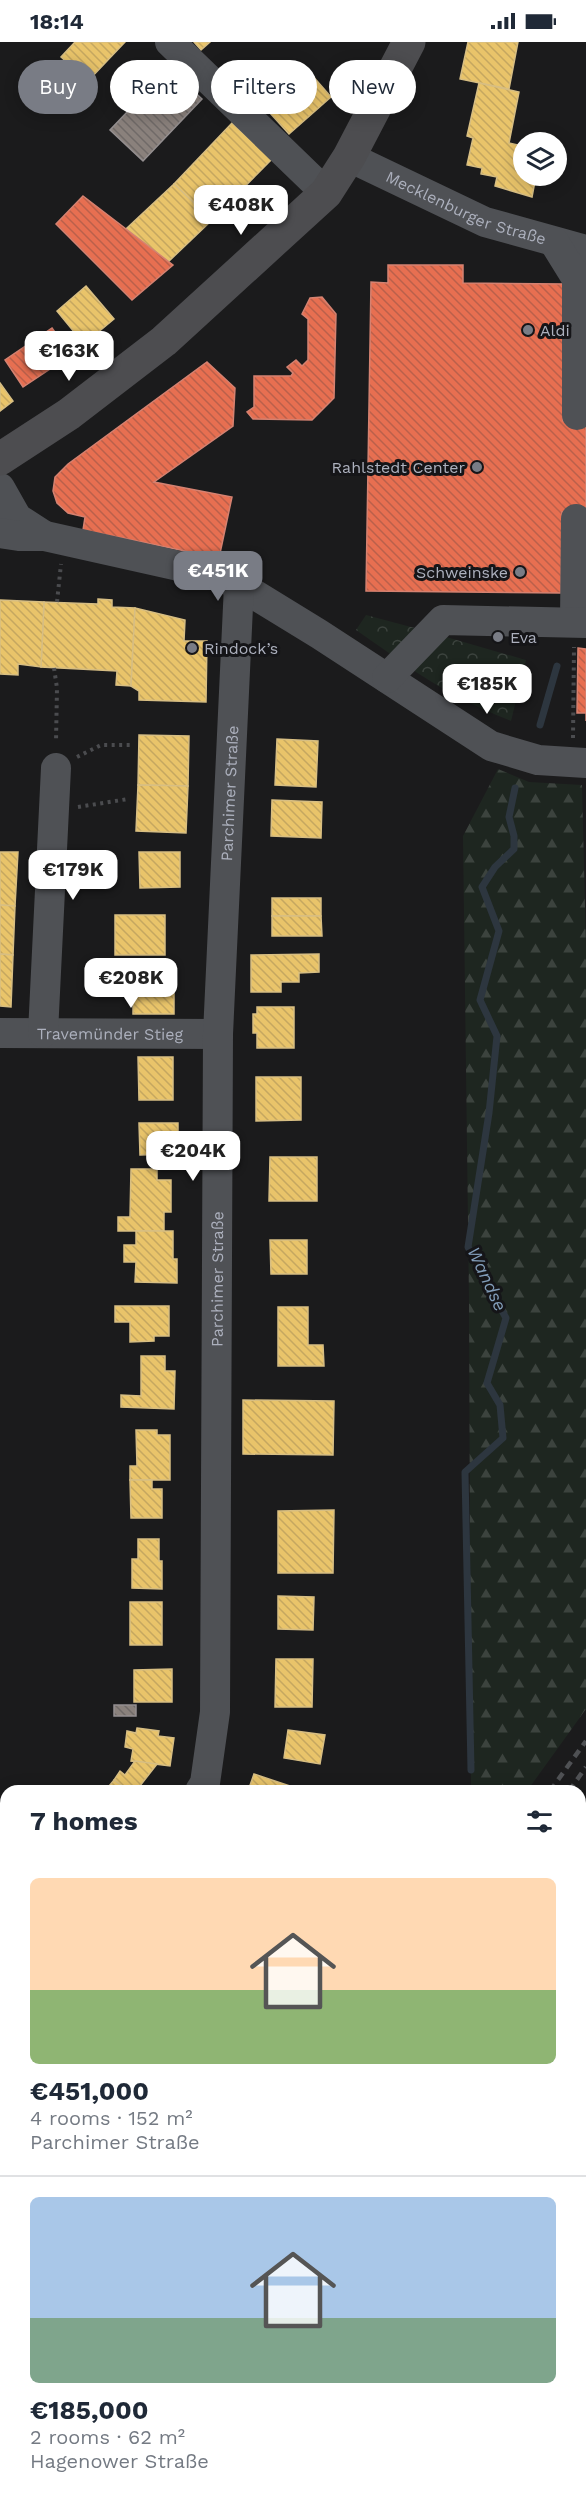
<!DOCTYPE html>
<html lang="en">
<head>
<meta charset="utf-8">
<style>
  body { margin:0; font-family:"Work Sans",sans-serif; background:#f6f6f7; color:#1f2937; height:100vh; display:flex; flex-direction:column; font-size:22px; white-space:nowrap }
  * { box-sizing:border-box; margin:0 }
  p { font-size:20px; color:#747a83 }
  .icon { flex:none; width:33px; height:33px; fill:none; stroke:currentColor; stroke-width:2; stroke-linecap:round; stroke-linejoin:round }
  .map { position:relative; flex:1; overflow:hidden }
  .details { position:absolute; left:0px; top:1743px; width:586px; height:720px; display:flex; flex-direction:column; background:#fff; border-radius:18px 18px 0 0; box-shadow:0 3px 15px #0003 }
  .details>* { flex:none }
  .hud { position:absolute; left:18px; top:18px; width:550px; height:54px; display:flex; gap:12px }
  .buttons { position:absolute; left:513px; top:90px; display:grid; gap:12px }
  .buttons a { display:grid; place-items:center; width:54px; height:54px; border-radius:50%; background:#fff; box-shadow:0 3px 15px #0003; font-size:30px }
  .price { position:absolute; translate:-50% -51px; padding:0 14px; border-radius:12px; background:#fff; color:#222; font-size:20px; line-height:39px; filter:drop-shadow(0 2px 3px #0008) }
  .price::after { content:''; position:absolute; left:50%; top:36px; width:18px; height:14px; margin-left:-9px; background:inherit; clip-path:polygon(0 0,100% 0,50% 100%) }
  .price.active { background:#797c85; color:#fff }
  ul { padding:0; list-style:none }
  li { display:grid; align-content:center; gap:12px; height:318px; padding:0 30px }
  li+li { border-top:2px solid #e0e1e3 }
  li span { display:grid; place-items:center; height:186px; border-radius:9px; color:#555 }
  li>.icon { margin-inline-start:auto }
  span .icon { width:108px; height:108px; fill:#fffc; stroke-width:1 }
  li b { font-size:26px }
  h2 { display:flex; justify-content:space-between; align-items:center; height:72px; padding:0 30px; font-size:26px }
  .tag { padding:0 21px; border-radius:27px; background:#fff; box-shadow:0 3px 15px #0003; font-size:21px; line-height:54px }
  .tag.active { background:#797c85; color:#fff }
  .status { display:flex; justify-content:space-between; align-items:center; height:42px; padding:0 30px; background:#fff; direction:ltr }
  .status svg { height:16px; fill:currentColor }
  .map>svg:first-child { display:block }
  .forest { fill:url(#forest-firs) }
  .park { fill:url(#park-crowns) }
  .homes { fill:url(#homes-back-hatch); stroke:#d7be83; stroke-width:1.5 }
  .shops { fill:url(#shops-back-hatch); stroke:#d58271; stroke-width:1.5 }
  .industry { fill:url(#industry-back-hatch); stroke:#948f90; stroke-width:1.5 }
  .lines { fill:none; stroke-linecap:round; stroke-linejoin:round }
  .stream { stroke:#2d363f; stroke-width:7 }
  .path { stroke:#4b4c4f; stroke-width:4; stroke-dasharray:3 4.5; stroke-linecap:butt }
  .minor { stroke:#4f5155; stroke-width:30 }
  .major { stroke:#4d4d50; stroke-width:33 }
  .rail { stroke:#4f5154; stroke-width:4.5; stroke-dasharray:8 6; stroke-linecap:butt }
  .poi-dot { fill:#797c85; stroke:#151518; stroke-width:2 }
  .labels { text-anchor:middle; stroke-width:6; stroke-linejoin:round; paint-order:stroke }
  .street-label { font-size:16px; fill:#acb0bd; stroke:#151518 }
  .poi-label { font-size:16px; fill:#acb0bd; stroke:#151518; text-anchor:start }
  .water-label { font-size:18px; font-style:italic; fill:#829db9; stroke:#151518 }
</style>
</head>
<body>
<div class="status"><b>18:14</b><svg viewBox="0 0 49 12"><path d="M0 12V9h3v3zM5 12V6h3v6zM10 12V3h3v9zM15 12V0h3v12zM26 1h20v11H26zM47 4h2v5h-2z"/></svg></div>
<div class="map">
<svg width="586" height="2463" viewBox="0 0 586 2463">
  <defs>
    <pattern id="forest-firs" width="22" height="20" patternUnits="userSpaceOnUse" patternTransform="scale(1.5)"><rect width="22" height="20" fill="#1e2620"/><path d="M5 1l3.5 6h-7zM16 11l3.5 6h-7z" fill="#3c433e"/></pattern>
    <pattern id="park-crowns" width="20" height="18" patternUnits="userSpaceOnUse" patternTransform="scale(1.5)"><rect width="20" height="18" fill="#1e2620"/><path d="M2 6a3 3 0 1 1 6 0M12 15a3 3 0 1 1 6 0" fill="none" stroke="#3c433e"/></pattern>
    <pattern id="homes-back-hatch" width="6" height="6" patternUnits="userSpaceOnUse" patternTransform="scale(1.5)"><rect width="6" height="6" fill="#e9c46a"/><path d="M-1 5l2 2M0 0l6 6M5-1l2 2" fill="none" stroke="#c5a760"/></pattern>
    <pattern id="shops-back-hatch" width="6" height="6" patternUnits="userSpaceOnUse" patternTransform="scale(1.5)"><rect width="6" height="6" fill="#e76f51"/><path d="M-1 5l2 2M0 0l6 6M5-1l2 2" fill="none" stroke="#ba604b"/></pattern>
    <pattern id="industry-back-hatch" width="6" height="6" patternUnits="userSpaceOnUse" patternTransform="scale(1.5)"><rect width="6" height="6" fill="#8a817c"/><path d="M-1 5l2 2M0 0l6 6M5-1l2 2" fill="none" stroke="#706a68"/></pattern>
  </defs>
  <rect width="100%" height="100%" fill="#1b1b1c"/>
  <!-- forest -->
  <g class="forest">
    <path d="M 498,727 L 529,740 L 582,743 L 586,905 L 586,1667 L 527,1749 L 471,1749 L 469,1258 L 463,794 Z"/>
    <path d="M 6,2375 L 6,2457 L 37,2457 L 33,2463 L 0,2463 L 0,2378 Z"/>
  </g>
  <!-- park -->
  <g class="park">
    <path d="M 366,573 L 426,589 L 399,618 L 356,588 Z"/>
    <path d="M 436,592 L 526,618 L 511,679 C 472,664 440,646 405,623 Z"/>
  </g>
  <!-- homes -->
  <g class="homes">
    <path d="M 75,0 L 125,0 L 88,39 L 61,15 Z"/>
    <path d="M 194,0 L 210,0 L 201,8 Z"/>
    <path d="M 468,0 L 518,0 L 509,47 L 460,37 Z"/>
    <path d="M 304,24 L 331,55 L 289,92 L 261,61 Z"/>
    <path d="M 479,41 L 519,50 L 509,101 L 518,103 L 515,118 L 524,120 L 524,134 L 536,134 L 532,155 L 495,144 L 497,135 L 481,132 L 482,126 L 467,123 L 473,96 L 467,94 Z"/>
    <path d="M 232,81 L 272,117 L 212,178 L 174,142 Z"/>
    <path d="M 174,142 L 212,178 L 168,220 L 126,187 Z"/>
    <path d="M 86,244 L 114,277 L 84,302 L 57,269 Z"/>
    <path d="M 0,341 L 13,359 L 0,369 Z"/>
    <path d="M 98,557 L 112,558 L 112,565 L 135,566 L 131,644 L 116,643 L 117,629 L 41,625 L 44,560 L 98,562 Z"/>
    <path d="M 0,558 L 44,560 L 41,625 L 18,622 L 18,633 L 0,632 Z"/>
    <path d="M 135,566 L 185,578 L 184,599 L 207,599 L 206,660 L 139,658 L 139,649 L 131,644 Z"/>
    <path d="M 139,693 L 189,694 L 188,744 L 138,743 Z"/>
    <path d="M 277,697 L 318,699 L 316,745 L 275,743 Z"/>
    <path d="M 138,743 L 188,744 L 186,791 L 136,789 Z"/>
    <path d="M 272,758 L 322,760 L 321,796 L 271,794 Z"/>
    <path d="M 0,810 L 18,810 L 15,864 L 0,863 Z"/>
    <path d="M 139,810 L 180,810 L 180,845 L 140,846 Z"/>
    <rect x="272" y="856" width="49" height="18"/>
    <path d="M 0,863 L 15,864 L 13,913 L 0,912 Z"/>
    <rect x="115" y="873" width="50" height="40"/>
    <path d="M 272,874 L 321,874 L 322,894 L 272,894 Z"/>
    <path d="M 0,912 L 13,913 L 11,965 L 0,964 Z"/>
    <path d="M 319,912 L 319,930 L 299,931 L 299,940 L 281,940 L 281,950 L 251,950 L 251,913 Z"/>
    <path d="M 174,927 L 174,972 L 133,972 L 133,928 Z"/>
    <path d="M 257,965 L 294,965 L 294,1006 L 257,1006 L 257,991 L 253,991 L 253,972 L 257,972 Z"/>
    <path d="M 138,1015 L 173,1015 L 173,1058 L 139,1058 Z"/>
    <path d="M 256,1035 L 301,1035 L 301,1078 L 256,1079 Z"/>
    <path d="M 139,1081 L 178,1081 L 178,1112 L 140,1113 Z"/>
    <path d="M 270,1115 L 317,1115 L 317,1159 L 269,1159 Z"/>
    <path d="M 131,1127 L 157,1127 L 157,1138 L 171,1138 L 171,1170 L 164,1170 L 164,1189 L 118,1189 L 118,1175 L 130,1175 Z"/>
    <path d="M 136,1189 L 173,1189 L 173,1217 L 177,1217 L 177,1241 L 135,1240 L 136,1220 L 124,1220 L 124,1203 L 136,1203 Z"/>
    <path d="M 270,1198 L 307,1198 L 307,1232 L 271,1232 Z"/>
    <path d="M 115,1264 L 169,1264 L 169,1294 L 154,1294 L 154,1299 L 130,1300 L 130,1280 L 115,1280 Z"/>
    <path d="M 278,1265 L 308,1265 L 308,1303 L 323,1303 L 324,1324 L 278,1324 Z"/>
    <path d="M 141,1314 L 165,1314 L 165,1329 L 175,1329 L 174,1367 L 121,1365 L 121,1353 L 141,1354 Z"/>
    <path d="M 243,1358 L 334,1359 L 333,1413 L 243,1412 Z"/>
    <path d="M 136,1388 L 157,1388 L 157,1393 L 170,1393 L 170,1438 L 130,1438 L 130,1424 L 137,1424 Z"/>
    <path d="M 130,1438 L 152,1438 L 152,1447 L 162,1447 L 162,1476 L 131,1476 Z"/>
    <path d="M 334,1468 L 333,1531 L 278,1531 L 278,1469 Z"/>
    <path d="M 138,1497 L 159,1497 L 159,1519 L 162,1519 L 162,1547 L 132,1546 L 132,1517 L 138,1517 Z"/>
    <path d="M 278,1554 L 314,1555 L 313,1588 L 278,1587 Z"/>
    <rect x="130" y="1560" width="32" height="43"/>
    <path d="M 276,1617 L 313,1617 L 312,1665 L 275,1665 Z"/>
    <path d="M 172,1627 L 172,1660 L 134,1660 L 134,1628 Z"/>
    <path d="M 137,1686 L 159,1689 L 158,1694 L 174,1696 L 170,1724 L 131,1719 L 133,1707 L 125,1705 L 127,1689 L 136,1691 Z"/>
    <path d="M 288,1688 L 325,1693 L 320,1722 L 284,1716 Z"/>
    <path d="M 135,1719 L 157,1722 L 136,1749 L 129,1749 L 114,1738 L 120,1729 L 125,1733 Z"/>
    <path d="M 254,1732 L 293,1745 L 292,1749 L 248,1749 Z"/>
    <path d="M 114,1738 L 129,1749 L 105,1749 Z"/>
    <path d="M 0,1891 L 6,1896 L 6,1934 L 0,1929 Z"/>
    <path d="M 6,2090 L 6,2138 L 0,2133 L 0,2097 Z"/>
    <path d="M 223,2457 L 258,2457 L 254,2463 L 226,2463 L 221,2460 Z"/>
    <path d="M 258,2457 L 289,2457 L 292,2459 L 290,2463 L 254,2463 Z"/>
  </g>
  <!-- shops -->
  <g class="shops">
    <path d="M 83,154 L 173,223 L 132,258 L 56,182 Z"/>
    <path d="M 388,223 L 463,223 L 463,241 L 565,242 L 563,379 L 571,379 L 586,373 L 586,477 L 570,470 L 562,470 L 561,551 L 366,549 L 371,240 L 388,241 Z"/>
    <path d="M 322,255 L 336,272 L 334,356 L 312,378 L 253,377 L 247,370 L 254,365 L 254,334 L 291,334 L 293,331 L 287,325 L 296,318 L 302,324 L 308,318 L 308,277 L 302,272 L 310,256 Z"/>
    <path d="M 52,286 L 71,313 L 23,345 L 5,318 Z"/>
    <path d="M 207,320 L 235,346 L 233,384 L 154,440 L 232,455 L 219,516 L 83,488 L 85,475 L 68,471 L 57,461 L 53,449 L 55,435 L 68,422 Z"/>
    <path d="M 578,606 L 586,607 L 586,679 L 586,671 L 577,671 Z"/>
  </g>
  <!-- industry -->
  <g class="industry">
    <path d="M 169,26 L 202,57 L 143,119 L 110,88 Z"/>
    <rect x="114" y="1663" width="22" height="11"/>
  </g>
  <g class="lines">
    <!-- stream -->
    <g class="stream">
      <path d="M 540,683 L 557,624"/>
      <path d="M 471,1728 L 465,1430 L 503,1396 L 500,1363 L 487,1341 L 506,1276 L 468,1205 L 489,1071 L 497,994 L 480,958 L 499,889 L 482,845 L 495,825 L 514,807 L 514,794 L 509,775 L 515,746"/>
      <path d="M 580,1837 L 586,1851"/>
      <path d="M 580,2225 L 586,2206"/>
      <path d="M 580,2260 L 586,2263"/>
      <path d="M 580,2373 L 586,2370"/>
      <path d="M 437,2463 L 442,2457"/>
    </g>
    <!-- path -->
    <g class="path">
      <path d="M 57,560 L 61,522"/>
      <path d="M 54,626 L 57,646 L 56,700"/>
      <path d="M 573,696 L 574,605"/>
      <path d="M 77,715 L 101,703 L 130,703"/>
      <path d="M 78,765 L 128,757"/>
      <path d="M 580,2210 L 586,2210"/>
    </g>
    <!-- minor -->
    <g class="minor">
      <path d="M 170,0 L 326,151"/>
      <path id="s1" d="M 349,115 L 485,180 L 586,208"/>
      <path d="M 554,200 L 577,237 L 577,373"/>
      <path d="M 0,446 L 17,476 L 45,494"/>
      <path d="M 0,491 L 19,494 L 45,494 L 215,532 L 239,543 L 319,592 L 491,704 L 538,718 L 586,721"/>
      <path d="M 575,580 L 576,477"/>
      <path d="M 387,636 L 443,578 L 586,581"/>
      <path id="s2" d="M 0,991 L 218,992"/>
      <path d="M 43,991 L 56,726"/>
      <path id="s3" d="M 200,1749 L 205,1741 L 215,1670 L 218,992 L 239,543"/>
      <path d="M 0,1973 L 6,1978"/>
      <path d="M 0,2006 L 6,1999"/>
      <path d="M 341,2463 L 345,2457"/>
    </g>
    <!-- major -->
    <path class="major" d="M 0,417 L 69,372 L 164,299 L 326,151 L 349,115 L 409,0"/>
    <!-- rail -->
    <g class="rail">
      <path d="M 550,1749 L 586,1699"/>
      <path d="M 569,1749 L 586,1725"/>
      <path d="M 58,2463 L 62,2457"/>
      <path d="M 76,2463 L 80,2457"/>
    </g>
  </g>
  <!-- markers -->
  <g class="poi-dot">
    <circle cx="528" cy="288" r="6"/>
    <circle cx="477" cy="425" r="6"/>
    <circle cx="520" cy="530" r="6"/>
    <circle cx="498" cy="595" r="6"/>
    <circle cx="192" cy="606" r="6"/>
  </g>
  <g class="labels">
    <!-- street labels -->
    <g class="street-label">
      <text dy="6" stroke="none"><textPath href="#s1" startOffset="128">Mecklenburger Straße</textPath></text>
      <text dy="6" stroke="none"><textPath href="#s3" startOffset="1000">Parchimer Straße</textPath></text>
      <text dy="6" stroke="none"><textPath href="#s2" startOffset="110">Travemünder Stieg</textPath></text>
      <text dy="6" stroke="none"><textPath href="#s3" startOffset="514">Parchimer Straße</textPath></text>
    </g>
    <!-- poi labels -->
    <g class="poi-label">
      <text x="540" y="294">Aldi</text>
      <text x="465" y="431" text-anchor="end">Rahlstedt Center</text>
      <text x="508" y="536" text-anchor="end">Schweinske</text>
      <text x="510" y="601">Eva</text>
      <text x="204" y="612">Rindock’s</text>
    </g>
    <!-- water labels -->
    <g class="water-label">
      <text transform="translate(487 1237) rotate(65)" y="6">Wandse</text>
    </g>
  </g>
</svg>
<div class="buttons">
<a><svg class="icon" aria-label="layers" viewBox="0 0 24 24"><path d="M12 4l9 5-9 5-9-5zM3 14l9 5 9-5"/></svg></a>
</div>
<b class="price" style="left:241px;top:194px">€408K</b>
<b class="price" style="left:69px;top:340px">€163K</b>
<b class="price active" style="left:218px;top:560px">€451K</b>
<b class="price" style="left:487px;top:673px">€185K</b>
<b class="price" style="left:73px;top:859px">€179K</b>
<b class="price" style="left:131px;top:967px">€208K</b>
<b class="price" style="left:193px;top:1140px">€204K</b>
<div class="hud">
<a class="tag active">Buy</a>
<a class="tag">Rent</a>
<a class="tag">Filters</a>
<a class="tag">New</a>
</div>
<section class="details">
<h2>7 homes<svg class="icon" aria-label="filters" viewBox="0 0 24 24"><path d="M4 7h16M4 17h16"/><circle cx="9" cy="7" r="2"/><circle cx="15" cy="17" r="2"/></svg></h2>
<ul>
<li><span style="background:linear-gradient(#ffd9b3 60%,#8fb573 0)"><svg class="icon" aria-label="home" viewBox="0 0 24 24"><path d="M3 11l9-7 9 7M6 9v11h12V9"/></svg></span><div><b>€451,000</b><p>4 rooms · 152 m²</p><p>Parchimer Straße</p></div></li>
<li><span style="background:linear-gradient(#a9c7e8 65%,#7fa58c 0)"><svg class="icon" aria-label="home" viewBox="0 0 24 24"><path d="M3 11l9-7 9 7M6 9v11h12V9"/></svg></span><div><b>€185,000</b><p>2 rooms · 62 m²</p><p>Hagenower Straße</p></div></li>
</ul>
</section>
</div>
</body>
</html>
